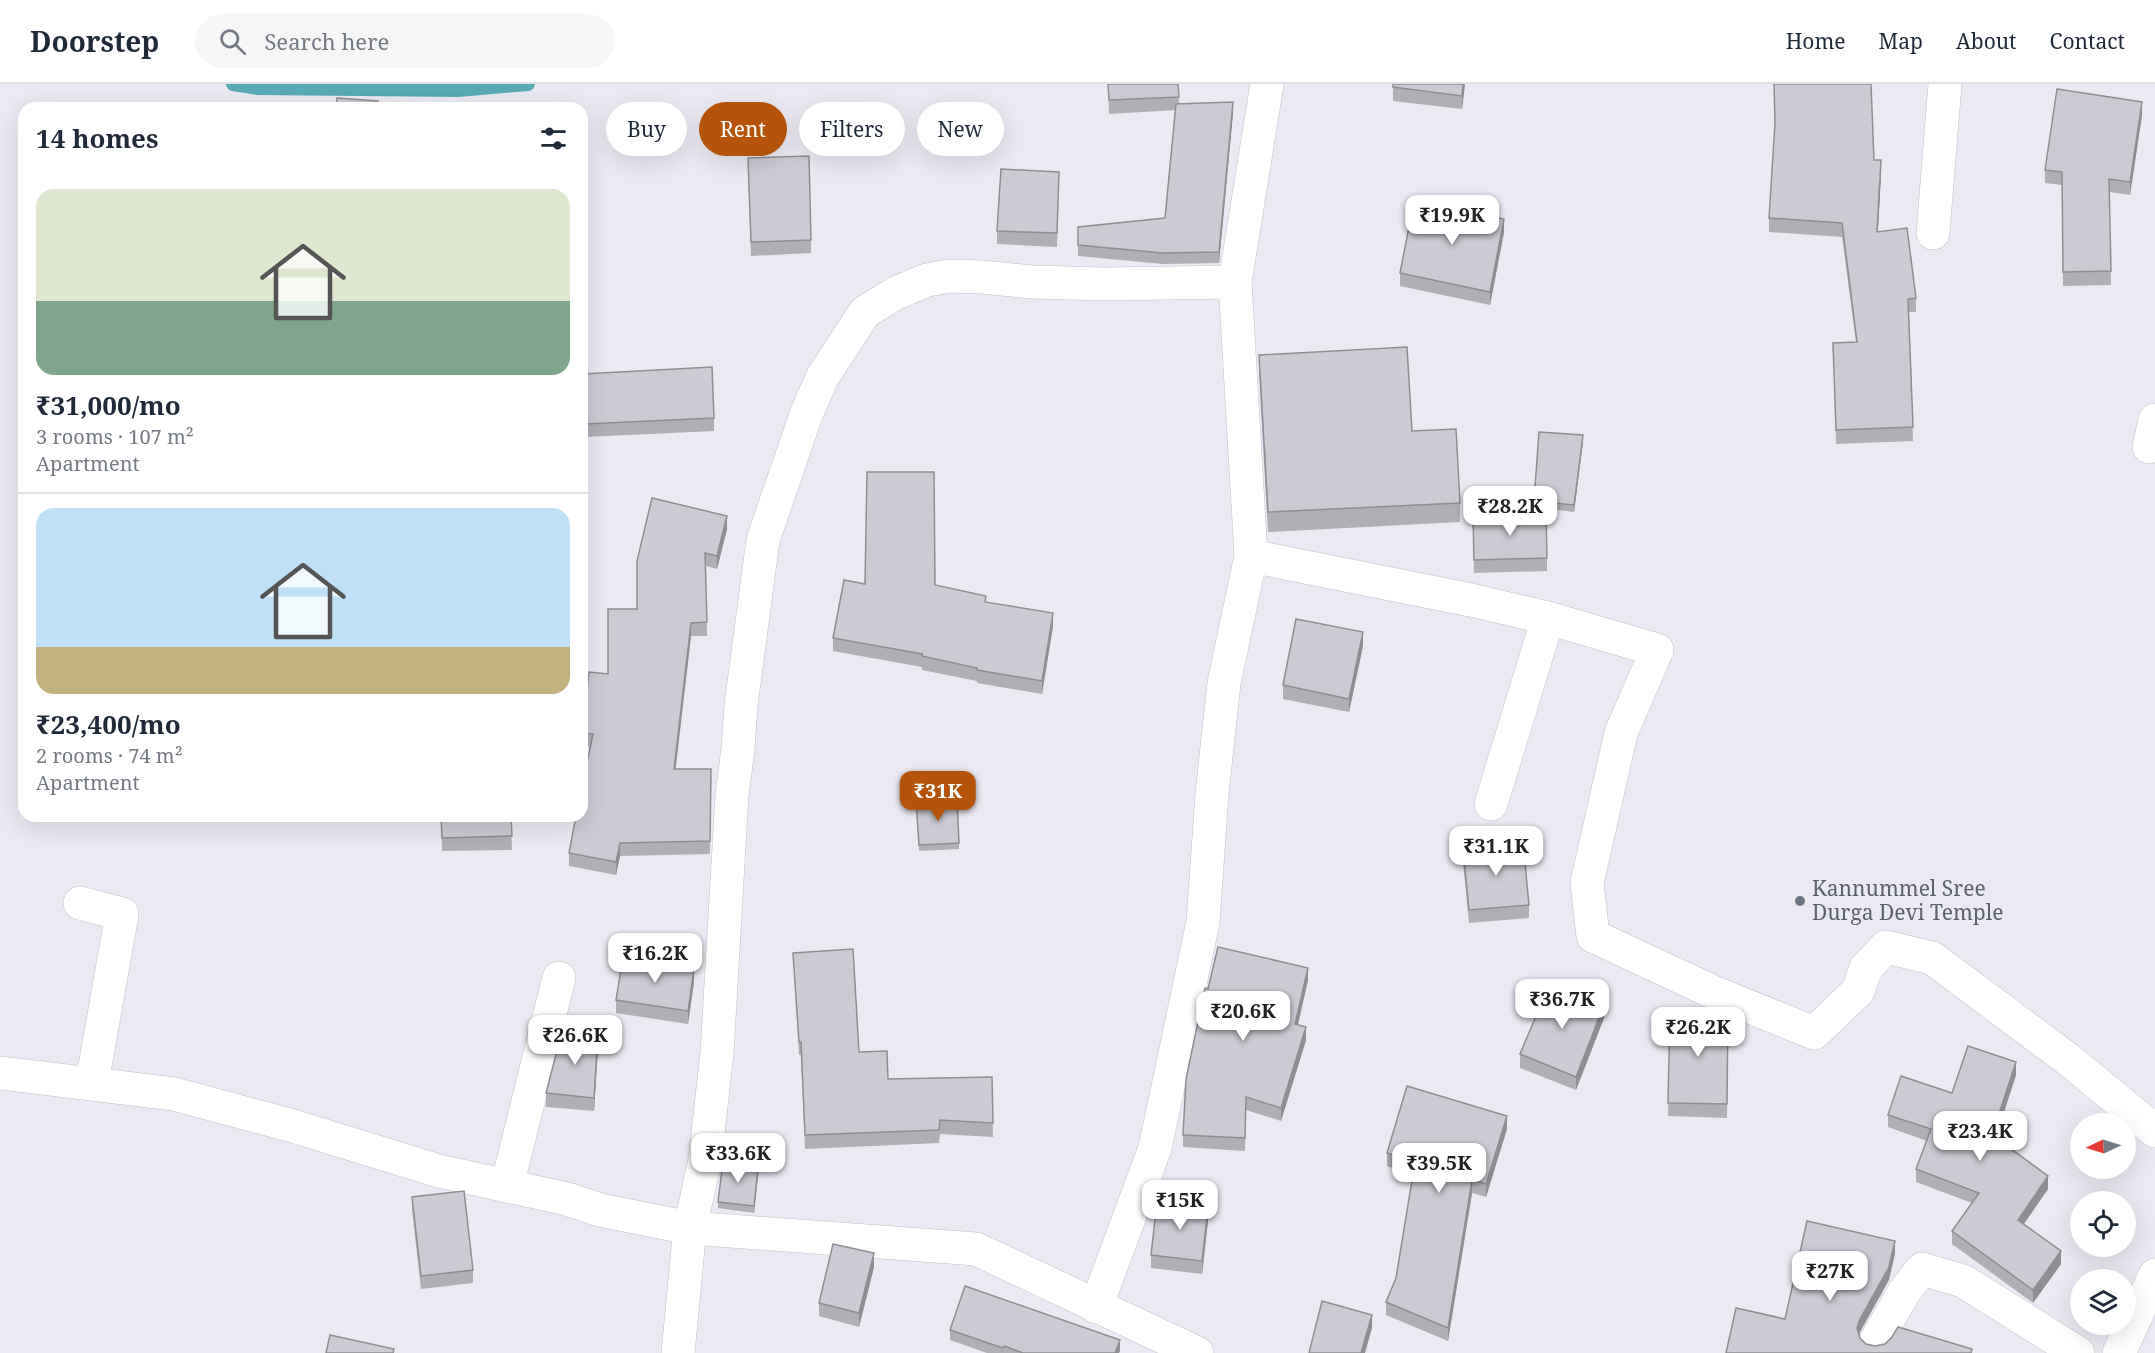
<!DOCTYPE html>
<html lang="en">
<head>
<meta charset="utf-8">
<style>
  body { margin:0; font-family:"Noto Serif",serif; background:#f6f6f7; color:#1f2937; height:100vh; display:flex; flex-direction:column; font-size:22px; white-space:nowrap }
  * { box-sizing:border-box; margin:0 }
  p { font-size:20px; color:#747a83 }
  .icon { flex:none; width:33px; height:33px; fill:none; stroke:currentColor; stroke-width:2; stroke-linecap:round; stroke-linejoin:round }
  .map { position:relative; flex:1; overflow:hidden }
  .details { position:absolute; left:18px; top:18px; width:570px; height:720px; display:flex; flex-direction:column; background:#fff; border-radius:18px; box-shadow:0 6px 24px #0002 }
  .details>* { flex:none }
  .guide { position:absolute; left:606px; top:18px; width:570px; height:54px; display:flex; gap:12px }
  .needle { width:39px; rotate:266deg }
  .controls { position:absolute; left:2070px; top:1029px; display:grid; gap:12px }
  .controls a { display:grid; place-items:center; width:66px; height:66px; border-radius:50%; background:#fff; box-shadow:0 6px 24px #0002; font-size:30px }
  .price { position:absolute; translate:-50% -51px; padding:0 14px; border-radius:12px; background:#fff; color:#222; font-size:20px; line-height:39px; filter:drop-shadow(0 2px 3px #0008) }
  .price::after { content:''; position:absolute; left:50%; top:36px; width:18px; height:14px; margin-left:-9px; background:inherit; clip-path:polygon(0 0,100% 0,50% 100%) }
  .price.current { background:#b45309; color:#fff }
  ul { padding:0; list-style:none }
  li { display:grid; align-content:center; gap:12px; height:318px; padding:0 18px }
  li+li { border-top:2px solid #e0e1e3 }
  li span { display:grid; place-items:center; height:186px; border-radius:18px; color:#555 }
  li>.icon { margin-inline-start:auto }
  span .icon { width:108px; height:108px; fill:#fffc; stroke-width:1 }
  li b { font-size:26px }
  h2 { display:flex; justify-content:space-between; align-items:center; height:72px; padding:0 18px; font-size:26px }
  .tag { padding:0 21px; border-radius:27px; background:#fff; box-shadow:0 6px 24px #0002; font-size:21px; line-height:54px }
  .tag.current { background:#b45309; color:#fff }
  header { display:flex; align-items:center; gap:36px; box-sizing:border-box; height:84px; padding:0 30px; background:#fff; border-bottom:2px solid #e0e1e3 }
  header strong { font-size:28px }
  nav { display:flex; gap:33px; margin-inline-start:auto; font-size:21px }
  .search { width:420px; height:54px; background:#f6f6f7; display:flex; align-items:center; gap:15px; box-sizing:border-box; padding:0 21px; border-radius:33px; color:#747a83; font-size:22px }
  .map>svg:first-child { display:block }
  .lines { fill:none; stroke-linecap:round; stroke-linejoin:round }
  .stream { stroke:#59abb5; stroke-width:14 }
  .street-casing { stroke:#c2c1ca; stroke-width:34 }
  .secondary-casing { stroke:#c2c1ca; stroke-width:34 }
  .street { stroke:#fff; stroke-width:33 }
  .secondary { stroke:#fff; stroke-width:33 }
  .wall { fill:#afafb6 }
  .shaded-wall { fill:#8e8e94 }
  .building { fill:#cbcbd4; stroke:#8e8e94; stroke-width:1.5 }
  .worship-dot { fill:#6b7280; stroke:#ebeaf3; stroke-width:2 }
  .labels { text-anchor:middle; stroke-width:4.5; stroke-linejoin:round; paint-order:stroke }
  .worship-label { font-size:21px; fill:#5b616d; stroke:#ebeaf3; text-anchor:start }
</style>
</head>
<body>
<header>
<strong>Doorstep</strong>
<div class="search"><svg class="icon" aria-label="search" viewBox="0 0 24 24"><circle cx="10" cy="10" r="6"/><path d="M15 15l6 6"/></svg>Search here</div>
<nav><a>Home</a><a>Map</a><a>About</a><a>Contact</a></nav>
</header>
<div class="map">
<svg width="2155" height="1269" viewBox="0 0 2155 1269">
  <rect width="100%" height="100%" fill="#ebeaf3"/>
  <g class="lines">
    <!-- stream -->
    <path class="stream" d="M 233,0 L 258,4 L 458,6 L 528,0"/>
    <defs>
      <g id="street">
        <path d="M 1933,149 L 1945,0"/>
        <path d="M 2149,363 L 2155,336"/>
        <path d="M 1251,472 L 1471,516 L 1548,534 L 1657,566 L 1621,649 L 1587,799 L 1593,852 L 1713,908 L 1814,949 L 1858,907 L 1866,884 L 1886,863 L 1932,874 L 2069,976 L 2155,1047"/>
        <path d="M 1491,720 L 1548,534"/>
        <path d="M 80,819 L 122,830 L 92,999"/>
        <path d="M 0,989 L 174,1010 L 293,1042 L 439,1087 L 567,1115 L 600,1126 L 690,1144 L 976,1165 L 1197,1269"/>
        <path d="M 507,1102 L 559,894"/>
        <path d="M 1096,1223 L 1155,1064 L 1203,838 L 1212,710 L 1224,599 L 1251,472 L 1235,198 L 1267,0"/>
        <path d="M 1876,1257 L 1904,1208 L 1922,1185 L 1963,1197 L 2078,1269"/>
        <path d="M 678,1269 L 690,1144 L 705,1076 L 717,969 L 732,711 L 738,665 L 741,621 L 763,456 L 807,328 L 823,292 L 865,228 L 896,209 L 927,196 L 949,192 L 982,193 L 1032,198 L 1103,200 L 1235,198"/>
      </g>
      <path id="secondary" d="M 2119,1269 L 2155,1191"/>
    </defs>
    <!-- street casing -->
    <use href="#street" class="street-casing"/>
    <!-- secondary casing -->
    <use href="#secondary" class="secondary-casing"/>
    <!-- street -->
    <use href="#street" class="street"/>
    <!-- secondary -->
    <use href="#secondary" class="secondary"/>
  </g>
  <!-- wall -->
  <g class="wall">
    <path d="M 1108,0 L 1178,0 L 1179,19 L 1233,29 L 1219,179 L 1163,180 L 1078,172 L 1078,143 L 1165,134 L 1176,26 L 1109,30 Z"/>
    <path d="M 1465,0 L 1462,25 L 1393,17 L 1393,3 Z"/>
    <path d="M 2142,31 L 2130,111 L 2109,108 L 2111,201 L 2063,202 L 2062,101 L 2045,99 L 2045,86 Z"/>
    <path d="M 1874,76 L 1881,90 L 1878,148 L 1916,214 L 1916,228 L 1909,228 L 1913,357 L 1836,360 L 1833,259 L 1856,258 L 1842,153 L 1769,148 L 1769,134 Z"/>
    <path d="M 748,87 L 811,156 L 811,169 L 751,172 Z"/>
    <path d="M 1059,101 L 1057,163 L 997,160 L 997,147 Z"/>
    <path d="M 1504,148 L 1490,221 L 1400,202 L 1400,189 Z"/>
    <path d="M 1259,271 L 1412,347 L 1460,419 L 1460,438 L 1268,448 L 1259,290 Z"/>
    <path d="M 583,290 L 714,334 L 714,347 L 585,353 Z"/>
    <path d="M 1583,358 L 1574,428 L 1534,423 L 1534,417 Z"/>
    <path d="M 1473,432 L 1547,474 L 1547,487 L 1474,489 Z"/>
    <path d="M 727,445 L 717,485 L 706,482 L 707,552 L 691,552 L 675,685 L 711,685 L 710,770 L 620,772 L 616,791 L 569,782 L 569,769 L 590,663 L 582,662 L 582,649 L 637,525 Z"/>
    <path d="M 865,500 L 935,501 L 986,518 L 1053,542 L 1042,610 L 977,599 L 977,597 L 922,586 L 922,583 L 833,567 L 833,554 Z"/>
    <path d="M 1363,562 L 1349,628 L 1283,615 L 1283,601 Z"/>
    <path d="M 916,724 L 959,759 L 959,765 L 919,767 Z"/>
    <path d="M 441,732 L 511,732 L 512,766 L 442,767 Z"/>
    <path d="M 1463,765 L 1529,821 L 1529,834 L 1469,839 L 1463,778 Z"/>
    <path d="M 793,869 L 859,968 L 888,995 L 992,993 L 993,1053 L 940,1050 L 939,1059 L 805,1065 L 801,971 L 799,971 Z"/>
    <path d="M 1308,896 L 1298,941 L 1306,956 L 1281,1037 L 1246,1026 L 1245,1067 L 1183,1063 L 1183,1051 L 1208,905 Z"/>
    <path d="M 694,898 L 688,940 L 616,929 L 616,916 Z"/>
    <path d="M 1670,928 L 1728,930 L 1727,1034 L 1668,1032 Z"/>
    <path d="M 1604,934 L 1576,1006 L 1520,984 L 1520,970 Z"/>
    <path d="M 598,963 L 594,1027 L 546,1023 L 546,1009 Z"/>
    <path d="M 2016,991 L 1996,1054 L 2048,1105 L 2024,1140 L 2061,1180 L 2033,1219 L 1952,1160 L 1952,1147 L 1972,1119 L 1916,1098 L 1916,1085 L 1927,1057 L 1888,1043 L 1888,1031 L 1952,1009 Z"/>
    <path d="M 1507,1045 L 1486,1113 L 1472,1109 L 1448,1257 L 1386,1231 L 1386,1218 L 1396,1194 L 1413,1091 L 1387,1082 L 1387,1069 Z"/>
    <path d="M 758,1091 L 754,1129 L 718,1124 L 718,1118 Z"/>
    <path d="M 412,1113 L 473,1186 L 473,1199 L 421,1205 L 412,1126 Z"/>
    <path d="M 1208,1137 L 1202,1190 L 1151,1184 L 1151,1171 Z"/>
    <path d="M 874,1183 L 859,1243 L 819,1232 L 819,1219 Z"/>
    <path d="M 950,1246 L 1120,1266 L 1119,1269 L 987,1269 L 950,1256 Z"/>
  </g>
  <!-- shaded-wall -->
  <g class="shaded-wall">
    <path d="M 1463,0 L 1465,0 L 1462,25 L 1462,12 Z"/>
    <path d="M 1233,18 L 1233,29 L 1219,179 L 1219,168 Z"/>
    <path d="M 2142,18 L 2142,31 L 2130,111 L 2130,98 Z"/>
    <path d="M 1881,76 L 1881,90 L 1877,161 L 1877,148 Z"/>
    <path d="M 1504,135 L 1504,148 L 1490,221 L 1490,208 Z"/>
    <path d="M 1583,351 L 1583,358 L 1574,428 L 1574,421 Z"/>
    <path d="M 727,432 L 727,445 L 717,485 L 717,472 Z"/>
    <path d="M 1053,529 L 1053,542 L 1042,610 L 1042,597 Z"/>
    <path d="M 691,539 L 691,552 L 674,699 L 674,685 Z"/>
    <path d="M 1363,548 L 1363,562 L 1349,628 L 1349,615 Z"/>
    <path d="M 620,759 L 620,772 L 616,791 L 616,778 Z"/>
    <path d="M 1308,884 L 1308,896 L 1295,953 L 1295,940 Z"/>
    <path d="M 694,885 L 694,898 L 688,940 L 688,927 Z"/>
    <path d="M 1604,921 L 1604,934 L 1576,1006 L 1576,993 Z"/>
    <path d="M 1306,943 L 1306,956 L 1281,1037 L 1281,1024 Z"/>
    <path d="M 598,950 L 598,963 L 594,1027 L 594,1014 Z"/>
    <path d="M 2016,978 L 2016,991 L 1992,1064 L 1992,1051 Z"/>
    <path d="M 1507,1032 L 1507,1045 L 1486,1113 L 1486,1100 Z"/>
    <path d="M 758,1085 L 758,1091 L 754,1129 L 754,1122 Z"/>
    <path d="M 2048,1092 L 2048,1105 L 2018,1148 L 2018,1136 Z"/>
    <path d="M 1472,1096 L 1472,1109 L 1448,1257 L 1448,1244 Z"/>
    <path d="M 1208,1123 L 1208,1137 L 1202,1190 L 1202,1177 Z"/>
    <path d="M 1895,1157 L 1895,1170 L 1889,1196 L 1860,1248 L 1857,1258 L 1857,1244 L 1860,1235 Z"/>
    <path d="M 2061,1167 L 2061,1180 L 2033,1219 L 2033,1206 Z"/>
    <path d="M 874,1169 L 874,1183 L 859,1243 L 859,1229 Z"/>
    <path d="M 1372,1231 L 1372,1244 L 1365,1269 L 1361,1269 Z"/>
    <path d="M 1120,1256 L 1120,1266 L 1119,1269 L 1115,1269 Z"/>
  </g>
  <!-- building -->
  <g class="building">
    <path d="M 1108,0 L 1178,0 L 1179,13 L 1109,16 Z"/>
    <path d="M 1393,0 L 1463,0 L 1462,12 L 1393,3 Z"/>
    <path d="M 1774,0 L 1871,0 L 1874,76 L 1881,76 L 1877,148 L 1907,144 L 1916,214 L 1908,215 L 1913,343 L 1836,346 L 1833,259 L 1857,258 L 1842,139 L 1769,134 L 1775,39 Z"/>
    <path d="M 2057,5 L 2142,18 L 2130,98 L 2109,95 L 2111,187 L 2063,188 L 2062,88 L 2045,86 Z"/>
    <path d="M 337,14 L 378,17 L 378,24 L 336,24 Z"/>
    <path d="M 1233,18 L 1219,168 L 1163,169 L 1078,161 L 1078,143 L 1165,134 L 1176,20 Z"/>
    <path d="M 809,72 L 811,156 L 751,158 L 748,74 Z"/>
    <path d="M 1001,85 L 1059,88 L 1057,149 L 997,147 Z"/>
    <path d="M 1414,117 L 1504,135 L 1490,208 L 1400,189 Z"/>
    <path d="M 1407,263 L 1412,347 L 1456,345 L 1460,419 L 1268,428 L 1259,271 Z"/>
    <path d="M 712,283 L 714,334 L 585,340 L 583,290 Z"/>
    <path d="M 1539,348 L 1583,351 L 1574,421 L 1534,417 Z"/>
    <path d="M 867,388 L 934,388 L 935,501 L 986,512 L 985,518 L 1053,529 L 1042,597 L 977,586 L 977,584 L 922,572 L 922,570 L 833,554 L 844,496 L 865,500 Z"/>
    <path d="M 652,414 L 727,432 L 717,472 L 705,469 L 707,538 L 691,539 L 674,685 L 711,685 L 710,757 L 620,759 L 616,778 L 569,769 L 576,732 L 582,732 L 582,703 L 593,650 L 582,649 L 589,588 L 608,590 L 608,525 L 637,525 L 637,477 Z"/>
    <path d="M 1546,430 L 1547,474 L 1474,476 L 1473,432 Z"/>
    <path d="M 1296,535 L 1363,548 L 1349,615 L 1283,601 Z"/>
    <path d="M 957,715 L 959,759 L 919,761 L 916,717 Z"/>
    <path d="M 441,732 L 511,732 L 512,752 L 442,754 Z"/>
    <path d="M 1523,759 L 1529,821 L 1469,826 L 1463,765 Z"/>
    <path d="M 1218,863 L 1308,884 L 1295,940 L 1306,943 L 1281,1024 L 1246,1013 L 1245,1054 L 1183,1051 L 1186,995 L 1205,904 L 1208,905 Z"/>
    <path d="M 853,865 L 859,968 L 887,967 L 888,995 L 992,993 L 993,1039 L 940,1036 L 939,1046 L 805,1051 L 801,958 L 799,958 L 793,869 Z"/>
    <path d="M 623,873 L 694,885 L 688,927 L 616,916 Z"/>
    <path d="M 1550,899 L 1604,921 L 1576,993 L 1520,970 Z"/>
    <path d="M 1670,928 L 1728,930 L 1727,1020 L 1668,1019 Z"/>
    <path d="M 562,947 L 598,950 L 594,1014 L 546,1009 Z"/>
    <path d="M 1968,962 L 2016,978 L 1992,1051 L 2048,1092 L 2018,1136 L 2061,1167 L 2033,1206 L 1952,1147 L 1979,1109 L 1916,1085 L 1931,1045 L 1888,1031 L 1901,992 L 1952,1009 Z"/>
    <path d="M 1407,1002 L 1507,1032 L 1486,1100 L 1472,1096 L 1448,1244 L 1386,1218 L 1396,1194 L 1415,1078 L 1387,1069 Z"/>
    <path d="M 723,1077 L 758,1085 L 754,1122 L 718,1118 Z"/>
    <path d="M 464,1107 L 473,1186 L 421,1192 L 412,1113 Z"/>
    <path d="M 1157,1118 L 1208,1123 L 1202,1177 L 1151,1171 Z"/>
    <path d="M 1807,1137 L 1895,1157 L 1889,1183 L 1860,1235 L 1857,1244 L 1860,1254 L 1866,1260 L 1875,1262 L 1885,1260 L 1892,1253 L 1898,1243 L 1972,1265 L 1971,1269 L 1726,1269 L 1736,1224 L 1785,1235 Z"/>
    <path d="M 833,1160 L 874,1169 L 859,1229 L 819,1219 Z"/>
    <path d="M 965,1202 L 1120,1256 L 1115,1269 L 1023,1269 L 1004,1262 L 1003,1264 L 950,1246 Z"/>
    <path d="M 1322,1217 L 1372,1231 L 1361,1269 L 1309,1269 Z"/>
    <path d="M 330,1251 L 394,1265 L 393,1269 L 326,1269 Z"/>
  </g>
  <!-- markers -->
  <circle class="worship-dot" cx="1800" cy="817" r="6"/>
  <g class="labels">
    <!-- worship labels -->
    <g class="worship-label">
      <text x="1812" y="812">Kannummel Sree<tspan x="1812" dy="24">Durga Devi Temple</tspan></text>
    </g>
  </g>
</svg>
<div class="controls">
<a><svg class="needle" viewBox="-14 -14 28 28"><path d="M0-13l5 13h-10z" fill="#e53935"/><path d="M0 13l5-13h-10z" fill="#747a83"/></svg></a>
<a><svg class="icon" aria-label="locate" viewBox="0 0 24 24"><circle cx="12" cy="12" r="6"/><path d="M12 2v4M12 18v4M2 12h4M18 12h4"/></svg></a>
<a><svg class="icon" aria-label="layers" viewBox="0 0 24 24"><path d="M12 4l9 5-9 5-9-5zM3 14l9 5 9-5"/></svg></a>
</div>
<b class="price" style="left:1452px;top:162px">₹19.9K</b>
<b class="price" style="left:1510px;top:453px">₹28.2K</b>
<b class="price current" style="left:938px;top:738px">₹31K</b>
<b class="price" style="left:1496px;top:793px">₹31.1K</b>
<b class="price" style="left:655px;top:900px">₹16.2K</b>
<b class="price" style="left:1562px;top:946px">₹36.7K</b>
<b class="price" style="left:1243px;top:958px">₹20.6K</b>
<b class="price" style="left:1698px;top:974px">₹26.2K</b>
<b class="price" style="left:575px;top:982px">₹26.6K</b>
<b class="price" style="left:1980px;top:1078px">₹23.4K</b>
<b class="price" style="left:738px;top:1100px">₹33.6K</b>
<b class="price" style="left:1439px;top:1110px">₹39.5K</b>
<b class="price" style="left:1180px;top:1147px">₹15K</b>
<b class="price" style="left:1830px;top:1218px">₹27K</b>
<div class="guide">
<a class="tag">Buy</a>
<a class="tag current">Rent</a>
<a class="tag">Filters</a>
<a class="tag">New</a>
</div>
<section class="details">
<h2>14 homes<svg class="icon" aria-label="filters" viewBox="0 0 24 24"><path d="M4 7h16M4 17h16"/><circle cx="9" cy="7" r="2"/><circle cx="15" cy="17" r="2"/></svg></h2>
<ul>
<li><span style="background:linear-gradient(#dfe7d0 60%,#7fa58c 0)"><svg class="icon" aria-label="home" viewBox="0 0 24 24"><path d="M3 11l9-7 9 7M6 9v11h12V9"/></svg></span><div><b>₹31,000/mo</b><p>3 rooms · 107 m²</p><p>Apartment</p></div></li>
<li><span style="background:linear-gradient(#bfe0f5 75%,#c2b280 0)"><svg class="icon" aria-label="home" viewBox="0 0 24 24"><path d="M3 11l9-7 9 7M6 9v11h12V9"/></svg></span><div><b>₹23,400/mo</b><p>2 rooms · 74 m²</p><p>Apartment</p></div></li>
</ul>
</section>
</div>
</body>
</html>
